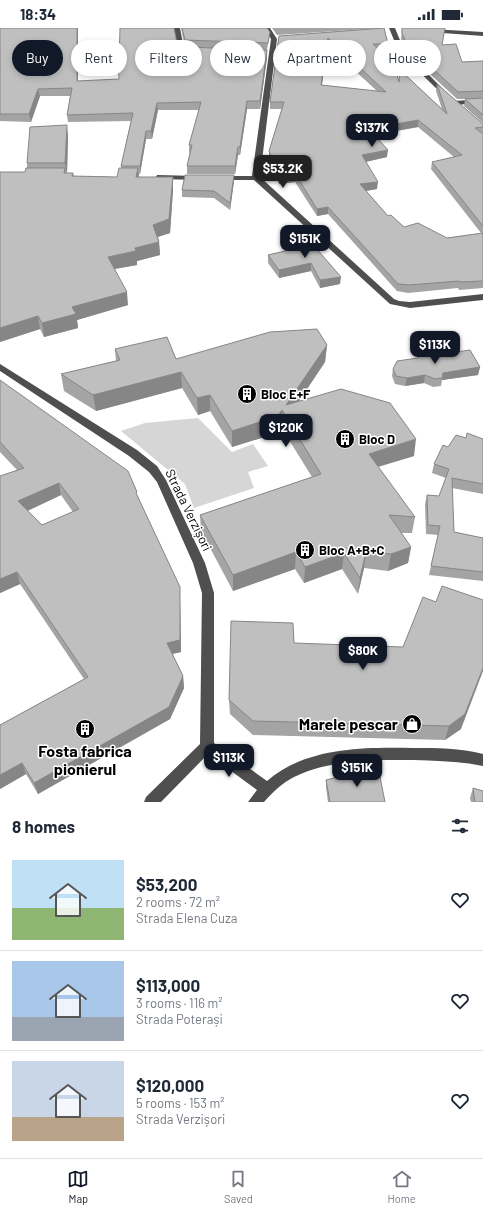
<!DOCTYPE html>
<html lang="en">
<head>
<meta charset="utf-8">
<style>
  body { margin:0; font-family:Barlow,sans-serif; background:#f6f6f7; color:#1f2937; height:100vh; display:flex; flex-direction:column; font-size:15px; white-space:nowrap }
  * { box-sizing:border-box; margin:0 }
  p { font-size:13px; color:#747a83 }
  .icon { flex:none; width:22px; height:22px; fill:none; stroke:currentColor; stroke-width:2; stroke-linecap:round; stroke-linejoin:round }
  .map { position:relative; height:774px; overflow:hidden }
  .drawer { display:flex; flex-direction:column; background:#fff; flex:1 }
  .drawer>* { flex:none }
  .banner { position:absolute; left:12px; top:12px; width:459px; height:36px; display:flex; gap:8px }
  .price { position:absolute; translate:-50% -34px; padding:0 9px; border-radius:8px; background:#111827; color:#fff; font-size:13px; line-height:26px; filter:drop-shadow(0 1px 2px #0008) }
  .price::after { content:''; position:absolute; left:50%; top:24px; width:12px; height:9px; margin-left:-6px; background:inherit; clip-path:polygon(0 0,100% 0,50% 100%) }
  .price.active { background:#222; color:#fff }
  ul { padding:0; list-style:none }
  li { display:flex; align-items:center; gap:12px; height:100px; padding:0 12px }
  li+li { border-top:1px solid #e0e1e3 }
  li span { display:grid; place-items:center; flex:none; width:112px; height:80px; border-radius:0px; color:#555 }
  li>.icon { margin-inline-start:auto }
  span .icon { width:48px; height:48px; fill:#fffc; stroke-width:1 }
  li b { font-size:17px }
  h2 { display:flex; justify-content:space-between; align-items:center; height:48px; padding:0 12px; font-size:17px }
  .pill { padding:0 14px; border-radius:18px; background:#fff; box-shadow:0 2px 6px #0003; font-size:14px; line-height:36px }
  .pill.active { background:#111827; color:#fff }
  .status { display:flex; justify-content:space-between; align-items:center; height:28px; padding:0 20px; background:#fff; direction:ltr }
  .status svg { height:11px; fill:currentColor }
  .tabs { display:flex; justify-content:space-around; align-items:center; height:56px; border-top:1px solid #e0e1e3; background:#fff; font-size:11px; color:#747a83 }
  .tabs a { display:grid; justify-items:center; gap:2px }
  .tabs .active { color:#111827 }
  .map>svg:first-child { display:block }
  .green { fill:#d6d6d6 }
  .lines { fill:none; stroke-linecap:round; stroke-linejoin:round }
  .minor { fill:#4f4f4f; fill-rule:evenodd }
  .wall { fill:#a4a4a4; fill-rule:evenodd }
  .shaded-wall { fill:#868686 }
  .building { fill:#bfbfbf; stroke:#868686; fill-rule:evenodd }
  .labels { text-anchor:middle; stroke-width:3; stroke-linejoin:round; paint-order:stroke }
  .poi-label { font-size:13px; font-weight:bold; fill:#000; stroke:#fff; text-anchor:start }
  .street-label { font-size:13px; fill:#000; stroke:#fff }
  .near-poi-label { font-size:16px; font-weight:bold; fill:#000; stroke:#fff; text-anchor:end }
</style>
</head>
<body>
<div class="status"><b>18:34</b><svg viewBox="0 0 49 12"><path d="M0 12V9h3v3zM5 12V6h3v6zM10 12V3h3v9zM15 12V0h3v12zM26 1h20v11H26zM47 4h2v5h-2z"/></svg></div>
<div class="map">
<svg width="483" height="774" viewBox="0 0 483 774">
  <rect width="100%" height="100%" fill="#fff"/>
  <!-- green -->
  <path class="green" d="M 198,390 L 232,424 L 253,416 L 268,438 L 248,444 L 254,460 L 194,480 L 185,456 L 121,403 L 145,395 Z"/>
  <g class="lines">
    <!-- minor -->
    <g class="minor">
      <path d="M 174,0 L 180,0 L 184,21 L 199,22 L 202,24 L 199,26 L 185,25 L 188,52 L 183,51 Z"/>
      <path d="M 264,0 L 270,0 L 277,11 L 260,149 L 394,271 L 399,273 L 410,274 L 483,266 L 483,272 L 410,280 L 390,276 L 254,152 L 219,152 L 219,148 L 252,148 L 271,11 Z"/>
      <path d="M 389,0 L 395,0 L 404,22 L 448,66 L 448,68 L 444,68 L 399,24 Z"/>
      <path d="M 431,1 L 483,4 L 483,8 L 429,4 L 428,3 Z"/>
      <path d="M 483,71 L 483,75 L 454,77 L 451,75 L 454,73 Z"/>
      <path d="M 157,147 L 198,148 L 202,150 L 198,152 L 160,151 L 156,149 Z"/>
      <path d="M 0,336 L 137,422 L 157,438 L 166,452 L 205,535 L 214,565 L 214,715 L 267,753 C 306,719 364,719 413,720 C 437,720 460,720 483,726 L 483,738 C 460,733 437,733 414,732 C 374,732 331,731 294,749 C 282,755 273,764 264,774 L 248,774 L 257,762 L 208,726 L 161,774 L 144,774 L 146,769 L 200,716 L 202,565 L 193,535 L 157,454 L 149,444 L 129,428 L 0,343 Z"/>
    </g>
  </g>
  <!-- wall -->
  <g class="wall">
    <path d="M 0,0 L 78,0 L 78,53 L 119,51 L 189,45 L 189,44 L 187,27 L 186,20 L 185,20 L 181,0 L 267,0 L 269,11 L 267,22 L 267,29 L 260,81 L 247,81 L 240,127 L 238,127 L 235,146 L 187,146 L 187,138 L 190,125 L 189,125 L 189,117 L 199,82 L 158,82 L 152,111 L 146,111 L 140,146 L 139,146 L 139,149 L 173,149 L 173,162 L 170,205 L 158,209 L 159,214 L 160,227 L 137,233 L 137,237 L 114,241 L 128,277 L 77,292 L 78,300 L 44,309 L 40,301 L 0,314 L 25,144 L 27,140 L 27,135 L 68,108 L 67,145 L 73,145 L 74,148 L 117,149 L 121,140 L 121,138 L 131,93 L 68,94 L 67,87 L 70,68 L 40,68 L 31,94 L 0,93 Z"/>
    <path d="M 272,0 L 381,0 L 277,7 Z"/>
    <path d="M 384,0 L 388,16 L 388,23 L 380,23 L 399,53 L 400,42 L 442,81 L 436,63 L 437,56 L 483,96 L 483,260 L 459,262 L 458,260 L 408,265 L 397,263 L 328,186 L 317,188 L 295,154 L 279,156 L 269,130 L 269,123 L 282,81 L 270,81 L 270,74 L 279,8 ZM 327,17 L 377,63 L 322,57 ZM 418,99 L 454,129 L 432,134 L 431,141 L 481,205 L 447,210 L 404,199 L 388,188 L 366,163 L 377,161 L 365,134 L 387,129 L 374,107 Z"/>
    <path d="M 402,0 L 442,17 L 462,34 L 483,33 L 483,95 L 464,78 L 465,71 L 472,71 L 457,71 L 431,47 L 424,23 L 407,23 L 405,21 L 401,11 Z"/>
    <path d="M 234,153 L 230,182 L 214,170 L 182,169 L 182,162 Z"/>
    <path d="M 297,209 L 340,256 L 320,260 L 311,243 L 279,250 L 268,235 L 268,227 L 298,220 L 296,216 Z"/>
    <path d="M 327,317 L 325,334 L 299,373 L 414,428 L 378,439 L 415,489 L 412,505 L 401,505 L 411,519 L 408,535 L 388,543 L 364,540 L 358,566 L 342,541 L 304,555 L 295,541 L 233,563 L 201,503 L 200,487 L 312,449 L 281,399 L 277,405 L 232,419 L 210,383 L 198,387 L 182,360 L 96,383 L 64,363 L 61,346 L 116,333 L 115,321 L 176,331 Z"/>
    <path d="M 435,327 L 480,339 L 478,347 L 442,352 L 441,358 L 433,359 L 424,355 L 405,358 L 395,356 L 392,348 L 393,341 Z"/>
    <path d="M 0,352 L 138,469 L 180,572 L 181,624 L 172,626 L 183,648 L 184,660 L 170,691 L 38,766 L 26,746 L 0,761 L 0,697 L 84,651 L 20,556 L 0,565 L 0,448 L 17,442 L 0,424 ZM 61,467 L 73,484 L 42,497 L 27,483 Z"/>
    <path d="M 466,410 L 483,411 L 483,466 L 452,460 L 454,504 L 483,510 L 483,553 L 429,547 L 438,507 L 426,506 L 425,476 L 427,467 L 439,468 L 446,450 L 432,445 L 434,436 L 448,419 Z"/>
    <path d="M 294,615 L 461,701 L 445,712 L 253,707 L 230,686 L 229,672 Z"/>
    <path d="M 326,752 L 385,774 L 328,774 L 326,759 Z"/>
    <path d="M 473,760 L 483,774 L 471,774 L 470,770 Z"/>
  </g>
  <!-- shaded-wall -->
  <g class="shaded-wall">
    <path d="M 77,0 L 78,0 L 78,60 L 77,53 Z"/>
    <path d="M 328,10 L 327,17 L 321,64 L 321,57 Z"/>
    <path d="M 267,22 L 267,29 L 260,81 L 260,73 Z"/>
    <path d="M 38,61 L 40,68 L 31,94 L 29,86 Z"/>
    <path d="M 247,73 L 247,81 L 240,127 L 240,119 Z"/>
    <path d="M 157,75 L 158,82 L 152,111 L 151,103 Z"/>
    <path d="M 418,92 L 418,99 L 368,108 L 369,101 Z"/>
    <path d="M 67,97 L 68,108 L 67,146 L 65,135 Z"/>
    <path d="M 146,103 L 146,111 L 140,146 L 140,138 Z"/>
    <path d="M 238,119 L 238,127 L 235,146 L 235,138 Z"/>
    <path d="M 388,122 L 387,129 L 361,135 L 362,127 Z"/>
    <path d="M 138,140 L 139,153 L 136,149 Z"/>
    <path d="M 234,147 L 234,153 L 230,182 L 230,175 Z"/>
    <path d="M 296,147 L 295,154 L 279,156 L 279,149 Z"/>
    <path d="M 173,149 L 173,162 L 170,205 L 154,210 L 153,197 Z"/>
    <path d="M 378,154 L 377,161 L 359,164 L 360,156 Z"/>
    <path d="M 328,179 L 328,186 L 317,188 L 317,181 Z"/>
    <path d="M 159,214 L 160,227 L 137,233 L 137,237 L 109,242 L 108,229 L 135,220 Z"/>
    <path d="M 311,235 L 311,243 L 279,250 L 279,242 Z"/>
    <path d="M 341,249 L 340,256 L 320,260 L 320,252 Z"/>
    <path d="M 127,264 L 128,277 L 77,292 L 78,300 L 44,309 L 42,295 L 72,279 Z"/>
    <path d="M 38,288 L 40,301 L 0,314 L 0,300 Z"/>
    <path d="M 327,317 L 325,334 L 287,391 L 286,377 Z"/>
    <path d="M 480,339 L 478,347 L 442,352 L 441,358 L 443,345 Z"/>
    <path d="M 181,344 L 182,360 L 96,383 L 93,367 Z"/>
    <path d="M 425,347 L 424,355 L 405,358 L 407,350 Z"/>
    <path d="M 210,367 L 210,383 L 198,387 L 197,370 Z"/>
    <path d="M 282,382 L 281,399 L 277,405 L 232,419 L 232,403 Z"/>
    <path d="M 416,411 L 414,428 L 367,442 L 369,426 Z"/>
    <path d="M 59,455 L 61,467 L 21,486 L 18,473 Z"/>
    <path d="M 411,519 L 408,535 L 388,543 L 391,526 Z"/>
    <path d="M 296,524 L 295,541 L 233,563 L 233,547 Z"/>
    <path d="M 366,524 L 364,540 L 358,566 L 360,550 Z"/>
    <path d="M 344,525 L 342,541 L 304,555 L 305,539 Z"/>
    <path d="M 17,544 L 20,556 L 0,565 L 0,551 Z"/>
    <path d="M 180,559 L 180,572 L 181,624 L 168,627 L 167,615 Z"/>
    <path d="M 483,640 L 483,643 L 461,701 L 445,712 L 449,698 Z"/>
    <path d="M 183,648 L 184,660 L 170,691 L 38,766 L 34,755 Z"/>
    <path d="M 22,735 L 26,746 L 0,761 L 0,747 Z"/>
  </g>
  <!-- building -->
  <g class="building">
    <path d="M 0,0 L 77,0 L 77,53 L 119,51 L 118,35 L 119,35 L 120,0 L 174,0 L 183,46 L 189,45 L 190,43 L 186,19 L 267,22 L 260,73 L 247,73 L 240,119 L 238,119 L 235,138 L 187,138 L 192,117 L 189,117 L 201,74 L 157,75 L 151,103 L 146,103 L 140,138 L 121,138 L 133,85 L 67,87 L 72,60 L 38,61 L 29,86 L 0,86 Z"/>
    <path d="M 182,0 L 267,0 L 270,4 L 268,15 L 185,12 Z"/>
    <path d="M 384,0 L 388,16 L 373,16 L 394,36 L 399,54 L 400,42 L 447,86 L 437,56 L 483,96 L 483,99 L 475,100 L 483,106 L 483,198 L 432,134 L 462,127 L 418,92 L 369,101 L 388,122 L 362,127 L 378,154 L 360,156 L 388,188 L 391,187 L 404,199 L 418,195 L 447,210 L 483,205 L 483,253 L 460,254 L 459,253 L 409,257 L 398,256 L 328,179 L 317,181 L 296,147 L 279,149 L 269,123 L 284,74 L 270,74 L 279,8 ZM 328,10 L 386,64 L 321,57 Z"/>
    <path d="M 402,0 L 445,0 L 442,17 L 456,16 L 462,34 L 483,33 L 483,63 L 458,64 L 432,40 L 425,16 L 408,16 L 406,14 L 402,5 Z"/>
    <path d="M 483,70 L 483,87 L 465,71 Z"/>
    <path d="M 67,97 L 65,135 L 27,135 L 30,99 Z"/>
    <path d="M 26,140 L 65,140 L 64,145 L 73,145 L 72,148 L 117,149 L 119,140 L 138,140 L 136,149 L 173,149 L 169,191 L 153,197 L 159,214 L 135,220 L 136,223 L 108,229 L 127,264 L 72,279 L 76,286 L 42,295 L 38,288 L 0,300 L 0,144 L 25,144 Z"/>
    <path d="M 185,147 L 234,147 L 230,175 L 214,163 L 182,162 Z"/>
    <path d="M 303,205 L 341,249 L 320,252 L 311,235 L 279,242 L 268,227 L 302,219 L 297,209 Z"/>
    <path d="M 317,301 L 327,317 L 286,377 L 341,361 L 390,375 L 416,411 L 369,426 L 415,489 L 389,487 L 411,519 L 391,526 L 366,524 L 360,550 L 344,525 L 305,539 L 296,524 L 233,547 L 200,487 L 321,446 L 282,382 L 278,388 L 232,403 L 210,367 L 197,370 L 181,344 L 93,367 L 61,346 L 120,332 L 115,321 L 167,309 L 176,331 L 270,304 Z"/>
    <path d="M 470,322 L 480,339 L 443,345 L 442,350 L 435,351 L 425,347 L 407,350 L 396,348 L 393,341 L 397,333 L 418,330 L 421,325 L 430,324 L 435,327 Z"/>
    <path d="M 0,352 L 128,443 L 137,464 L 136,465 L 180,559 L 180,612 L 167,615 L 183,648 L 169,679 L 34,755 L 22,735 L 0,747 L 0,697 L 88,649 L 17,544 L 0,551 L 0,448 L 24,440 L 0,414 ZM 59,455 L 79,481 L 42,497 L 18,473 Z"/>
    <path d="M 467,405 L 483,411 L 483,456 L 452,450 L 454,504 L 483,510 L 483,544 L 431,538 L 440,498 L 428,497 L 427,467 L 439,468 L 449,441 L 434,436 L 443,417 L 448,419 L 456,407 L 466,410 Z"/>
    <path d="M 442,558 L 483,572 L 483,640 L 465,686 L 449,698 L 253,693 L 229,672 L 231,593 L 293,595 L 294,615 L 403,619 L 423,569 L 436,574 Z"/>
    <path d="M 378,739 L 385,774 L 330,774 L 326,752 Z"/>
    <path d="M 473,760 L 483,763 L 483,774 L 475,774 Z"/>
  </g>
  <!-- icons -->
  <defs>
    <symbol id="building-disc" viewBox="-11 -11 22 22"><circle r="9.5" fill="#000" stroke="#fff"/><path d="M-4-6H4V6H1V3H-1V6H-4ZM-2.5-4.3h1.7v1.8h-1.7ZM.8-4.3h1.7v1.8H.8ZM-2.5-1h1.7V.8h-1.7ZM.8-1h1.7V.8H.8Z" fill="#fff"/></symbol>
    <symbol id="shop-disc" viewBox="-11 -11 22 22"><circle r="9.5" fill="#000" stroke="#fff"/><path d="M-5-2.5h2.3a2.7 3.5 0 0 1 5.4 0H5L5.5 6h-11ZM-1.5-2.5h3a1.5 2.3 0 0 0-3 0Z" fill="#fff"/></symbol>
  </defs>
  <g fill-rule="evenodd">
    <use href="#building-disc" x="236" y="355" width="22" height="22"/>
    <use href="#building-disc" x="334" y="400" width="22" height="22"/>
    <use href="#building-disc" x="294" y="511" width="22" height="22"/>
    <use href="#shop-disc" x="401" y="685" width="22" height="22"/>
    <use href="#building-disc" x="74" y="690" width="22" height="22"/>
  </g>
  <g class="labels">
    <!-- poi labels -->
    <g class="poi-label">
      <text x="261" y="371">Bloc E+F</text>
      <text x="359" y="416">Bloc D</text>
      <text x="319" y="527">Bloc A+B+C</text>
    </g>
    <!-- street labels -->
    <g class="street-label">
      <text transform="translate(189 482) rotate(64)" y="5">Strada Verzișori</text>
    </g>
    <!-- near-poi labels -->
    <g class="near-poi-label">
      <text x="398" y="702">Marele pescar</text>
      <text x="85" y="729" text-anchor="middle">Fosta fabrica<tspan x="85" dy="18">pionierul</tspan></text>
    </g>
  </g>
</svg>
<b class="price" style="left:372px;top:120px">$137K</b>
<b class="price active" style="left:283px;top:161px">$53.2K</b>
<b class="price" style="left:305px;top:231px">$151K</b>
<b class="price" style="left:435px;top:337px">$113K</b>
<b class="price" style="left:286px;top:420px">$120K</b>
<b class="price" style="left:363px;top:643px">$80K</b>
<b class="price" style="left:229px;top:750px">$113K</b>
<b class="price" style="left:357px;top:760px">$151K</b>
<div class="banner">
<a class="pill active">Buy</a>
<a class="pill">Rent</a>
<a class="pill">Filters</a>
<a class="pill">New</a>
<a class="pill">Apartment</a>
<a class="pill">House</a>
</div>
</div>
<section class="drawer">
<h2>8 homes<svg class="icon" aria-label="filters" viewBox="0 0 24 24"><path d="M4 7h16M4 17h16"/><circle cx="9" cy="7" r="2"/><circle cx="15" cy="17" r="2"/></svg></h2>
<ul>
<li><span style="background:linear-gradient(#bfe0f5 60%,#8fb573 0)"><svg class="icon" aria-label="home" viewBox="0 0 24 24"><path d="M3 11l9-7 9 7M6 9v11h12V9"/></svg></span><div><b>$53,200</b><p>2 rooms · 72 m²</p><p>Strada Elena Cuza</p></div><svg class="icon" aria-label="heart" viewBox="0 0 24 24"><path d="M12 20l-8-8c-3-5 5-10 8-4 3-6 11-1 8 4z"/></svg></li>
<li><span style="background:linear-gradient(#a9c7e8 70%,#9aa5b1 0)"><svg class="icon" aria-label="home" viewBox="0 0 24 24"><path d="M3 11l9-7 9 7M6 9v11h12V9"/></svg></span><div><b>$113,000</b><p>3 rooms · 116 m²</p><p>Strada Poterași</p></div><svg class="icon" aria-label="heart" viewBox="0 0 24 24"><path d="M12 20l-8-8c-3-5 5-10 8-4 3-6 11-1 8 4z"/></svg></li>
<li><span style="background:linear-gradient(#c9d6e8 70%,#b9a48a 0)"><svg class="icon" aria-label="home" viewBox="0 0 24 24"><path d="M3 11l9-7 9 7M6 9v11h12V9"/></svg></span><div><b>$120,000</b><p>5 rooms · 153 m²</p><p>Strada Verzișori</p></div><svg class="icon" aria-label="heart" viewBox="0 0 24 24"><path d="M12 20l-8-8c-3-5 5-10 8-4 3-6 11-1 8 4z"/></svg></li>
</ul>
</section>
<nav class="tabs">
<a class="active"><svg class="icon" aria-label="map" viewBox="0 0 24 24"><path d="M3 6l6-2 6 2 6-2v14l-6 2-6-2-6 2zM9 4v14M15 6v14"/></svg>Map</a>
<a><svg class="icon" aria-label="saved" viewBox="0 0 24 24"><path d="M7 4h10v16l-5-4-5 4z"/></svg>Saved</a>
<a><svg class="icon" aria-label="home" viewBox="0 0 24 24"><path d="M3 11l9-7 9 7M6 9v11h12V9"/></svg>Home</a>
</nav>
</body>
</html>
